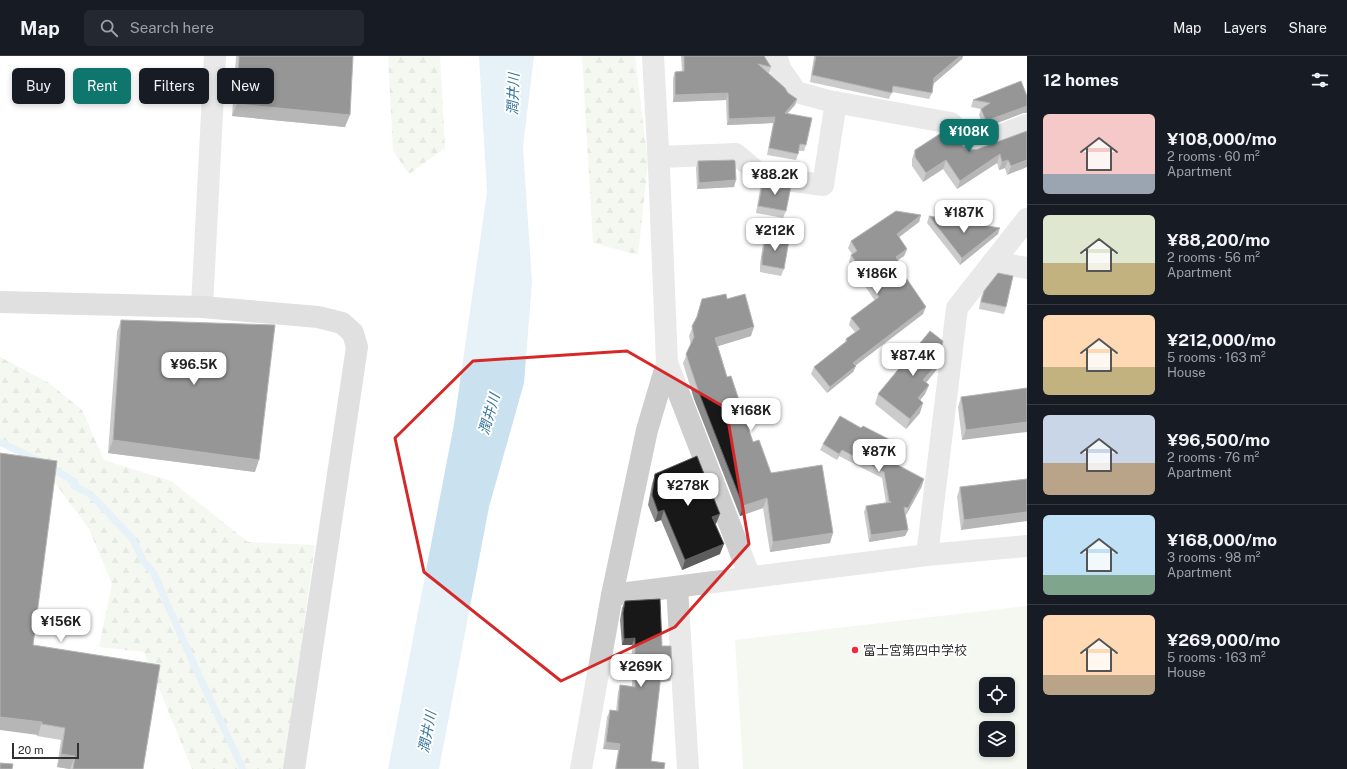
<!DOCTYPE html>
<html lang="en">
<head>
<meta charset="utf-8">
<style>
  body { margin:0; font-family:"Public Sans","Noto Sans JP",sans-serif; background:#242831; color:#f1f3f6; height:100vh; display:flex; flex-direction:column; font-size:15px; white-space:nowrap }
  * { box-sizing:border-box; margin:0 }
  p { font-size:13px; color:#9ea1a6 }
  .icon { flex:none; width:22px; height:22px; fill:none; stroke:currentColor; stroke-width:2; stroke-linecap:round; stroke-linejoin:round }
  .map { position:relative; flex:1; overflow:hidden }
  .panel { display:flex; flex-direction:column; background:#171b24; width:320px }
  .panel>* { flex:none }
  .hud { position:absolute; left:12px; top:12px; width:380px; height:36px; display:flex; gap:8px }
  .tools { position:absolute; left:979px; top:621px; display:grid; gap:8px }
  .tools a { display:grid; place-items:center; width:36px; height:36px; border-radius:6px; background:#171b24; box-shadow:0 2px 6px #0003; font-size:20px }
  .scale { position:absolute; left:12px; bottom:10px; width:67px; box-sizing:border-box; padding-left:4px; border:2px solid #313131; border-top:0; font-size:11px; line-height:14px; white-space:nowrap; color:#313131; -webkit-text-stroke:3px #fff; paint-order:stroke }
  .price { position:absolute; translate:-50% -34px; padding:0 9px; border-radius:8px; background:#fff; color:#222; font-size:13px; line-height:26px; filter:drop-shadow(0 1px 2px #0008) }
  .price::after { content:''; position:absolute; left:50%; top:24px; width:12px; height:9px; margin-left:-6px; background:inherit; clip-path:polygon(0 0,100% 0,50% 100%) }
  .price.selected { background:#0f766e; color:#fff }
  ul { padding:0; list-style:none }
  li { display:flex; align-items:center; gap:12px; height:100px; padding:0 16px }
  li+li { border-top:1px solid #363941 }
  li span { display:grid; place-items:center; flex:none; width:112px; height:80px; border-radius:6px; color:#555 }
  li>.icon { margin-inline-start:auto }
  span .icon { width:48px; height:48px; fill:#fffc; stroke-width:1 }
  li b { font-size:17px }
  h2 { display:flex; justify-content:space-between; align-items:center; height:48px; padding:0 16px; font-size:17px }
  .pill { padding:0 14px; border-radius:6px; background:#171b24; box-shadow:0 2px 6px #0003; font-size:14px; line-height:36px }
  .pill.selected { background:#0f766e; color:#fff }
  header { display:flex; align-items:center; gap:24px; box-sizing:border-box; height:56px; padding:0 20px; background:#171b24; border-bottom:1px solid #363941 }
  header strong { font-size:19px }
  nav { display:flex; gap:22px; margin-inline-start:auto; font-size:14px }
  .search { width:280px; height:36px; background:#242831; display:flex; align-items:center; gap:10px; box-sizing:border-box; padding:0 14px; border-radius:6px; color:#9ea1a6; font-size:15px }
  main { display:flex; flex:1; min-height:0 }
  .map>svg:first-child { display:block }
  .grass { fill:#e7efdf; fill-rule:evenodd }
  .forest { fill:url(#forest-firs) }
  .water { fill:#cae1ef }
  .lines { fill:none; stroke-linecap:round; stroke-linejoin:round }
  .stream { stroke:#cae1ef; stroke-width:7 }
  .street { stroke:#cecece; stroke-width:22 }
  .secondary { stroke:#bbb; stroke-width:22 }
  .wall { fill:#8c8c8c }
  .shaded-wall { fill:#5d5d5d }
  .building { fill:#181818; stroke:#5d5d5d }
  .marked { fill:none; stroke:#d62828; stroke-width:3; stroke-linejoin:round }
  .poi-dot { fill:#f2293b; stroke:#fff; stroke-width:1.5 }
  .labels { text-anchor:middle; stroke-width:4; stroke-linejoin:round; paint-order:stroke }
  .poi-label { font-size:13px; fill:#313131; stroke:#fff; text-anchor:start }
  .water-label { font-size:14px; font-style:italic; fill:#38769a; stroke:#fff }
</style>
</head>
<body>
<header>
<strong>Map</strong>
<div class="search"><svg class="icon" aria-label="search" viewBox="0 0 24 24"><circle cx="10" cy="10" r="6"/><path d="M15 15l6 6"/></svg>Search here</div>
<nav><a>Map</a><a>Layers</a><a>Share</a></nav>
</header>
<main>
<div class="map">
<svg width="1027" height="713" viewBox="0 0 1027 713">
  <defs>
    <pattern id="forest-firs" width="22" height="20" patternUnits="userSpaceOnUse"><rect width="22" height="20" fill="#e7efdf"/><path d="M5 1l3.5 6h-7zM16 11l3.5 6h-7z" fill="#c7cdc0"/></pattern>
  </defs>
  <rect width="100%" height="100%" fill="#fff"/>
  <!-- grass -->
  <path class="grass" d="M 1027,550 L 1027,713 L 743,713 L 735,584 ZM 986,628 L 1008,628 L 1008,650 L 986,650 ZM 986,672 L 1008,672 L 1008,694 L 986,694 Z"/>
  <!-- forest -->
  <g class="forest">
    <path d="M 388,0 L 440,0 L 445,92 L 409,118 L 393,95 Z"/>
    <path d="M 582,0 L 635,0 L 648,107 L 638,199 L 593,187 Z"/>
    <path d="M 0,301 L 49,327 L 82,354 L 104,404 L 171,425 L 248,486 L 315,489 L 284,713 L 192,713 L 144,596 L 99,591 L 112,528 L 89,473 L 39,405 L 0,382 Z"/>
  </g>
  <!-- water -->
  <path class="water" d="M 479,0 L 534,0 L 523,91 L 532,226 L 524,327 L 489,451 L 439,713 L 388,713 L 454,368 L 487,136 Z"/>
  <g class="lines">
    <!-- stream -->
    <g class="stream">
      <path d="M 0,386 L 39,405"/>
      <path d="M 49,410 L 75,426 L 74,430 L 90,438 L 132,482 L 144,506 L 153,516 L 196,613 L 243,713"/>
    </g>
    <!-- street -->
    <g class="street">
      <path d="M 776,0 L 781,14 L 796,36 L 829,45 L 951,67 L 971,90 L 1027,69"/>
      <path d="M 659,101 L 736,98 L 763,121 L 823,129 L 836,46"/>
      <path d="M 993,206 L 1027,212"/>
      <path d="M 202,251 L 215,0"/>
      <path d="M 667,307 L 750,521"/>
      <path d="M 927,499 L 957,252 L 1027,163"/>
      <path d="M 677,531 L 688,713"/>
      <path d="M 612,539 L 927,499 L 1027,490"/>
      <path d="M 581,713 L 612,539 L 647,374 L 667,307 L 659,111 L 653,0"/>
    </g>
    <!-- secondary -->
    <path class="secondary" d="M 0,246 L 202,251 L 318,261 L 342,267 L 353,277 L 357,291 L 294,713"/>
  </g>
  <!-- wall -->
  <g class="wall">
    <path d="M 236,0 L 353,0 L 345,71 L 232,60 Z"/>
    <path d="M 681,0 L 764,0 L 771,11 L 769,17 L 788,37 L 797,43 L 795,49 L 787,58 L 806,89 L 804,95 L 799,95 L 796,104 L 767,99 L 773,67 L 727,69 L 726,44 L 673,46 L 673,22 L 675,16 L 682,15 Z"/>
    <path d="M 814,0 L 963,0 L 962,3 L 933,28 L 932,37 L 929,43 L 892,36 L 889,43 L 810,26 Z"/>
    <path d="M 1021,25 L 1023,57 L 984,72 L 979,59 L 981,53 L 971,51 L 973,44 Z"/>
    <path d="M 1027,75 L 1007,119 L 1005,112 L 999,114 L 997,107 L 957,133 L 943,113 L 923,126 L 912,110 L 912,103 L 915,94 L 978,93 Z"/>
    <path d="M 698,105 L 734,131 L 697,133 L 696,112 Z"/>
    <path d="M 763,126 L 786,155 L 783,162 L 756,157 L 760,133 Z"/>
    <path d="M 921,159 L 919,166 L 899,181 L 907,193 L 904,200 L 898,204 L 899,206 L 898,210 L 923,258 L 856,309 L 853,316 L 827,337 L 811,318 L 814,311 L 845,286 L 846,283 L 855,276 L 849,269 L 851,262 L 875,245 L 849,206 L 851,199 L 852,198 L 848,192 L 851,185 Z"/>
    <path d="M 929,160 L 998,178 L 960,209 L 927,167 Z"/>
    <path d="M 766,180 L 784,213 L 781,220 L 760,216 L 760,208 L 763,187 Z"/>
    <path d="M 984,235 L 1006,251 L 1004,258 L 979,253 L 981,241 Z"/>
    <path d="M 702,243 L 727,243 L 751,280 L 718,290 L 727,321 L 753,386 L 771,417 L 830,487 L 770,496 L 763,452 L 740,460 L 694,343 L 683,307 L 691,289 L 689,280 L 695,265 Z"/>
    <path d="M 121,264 L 255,416 L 108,397 L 117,276 Z"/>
    <path d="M 938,301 L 941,303 L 937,313 L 926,327 L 929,329 L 925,338 L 920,344 L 920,357 L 906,373 L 875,348 L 878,338 Z"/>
    <path d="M 1027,332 L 962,384 L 958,351 L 961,341 Z"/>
    <path d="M 823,388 L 900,396 L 895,407 L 922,430 L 906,459 L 905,458 L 908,474 L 905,480 L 869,486 L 864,456 L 866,450 L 886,447 L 882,422 L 839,400 L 837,404 L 820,394 Z"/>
    <path d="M 655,418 L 716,468 L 715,468 L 720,498 L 682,514 L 661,464 L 655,466 L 648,449 L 652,428 Z"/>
    <path d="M 1027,423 L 961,474 L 957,441 L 960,431 Z"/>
    <path d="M 625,545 L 662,590 L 672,619 L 670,625 L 660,626 L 651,705 L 664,713 L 615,713 L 618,694 L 603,693 L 607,661 L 610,654 L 616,655 L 618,636 L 620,629 L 632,630 L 632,589 L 622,589 L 620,564 L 622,552 Z"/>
    <path d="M 33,589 L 143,713 L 70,713 L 57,711 L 61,684 L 37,680 Z"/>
  </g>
  <!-- shaded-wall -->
  <g class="shaded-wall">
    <path d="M 960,0 L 963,0 L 962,3 L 932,29 L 934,22 Z"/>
    <path d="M 728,37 L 726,44 L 673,46 L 675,39 Z"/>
    <path d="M 797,43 L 795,49 L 782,63 L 785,57 Z"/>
    <path d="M 237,48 L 350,59 L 345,71 L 232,60 Z"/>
    <path d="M 1025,50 L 1027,50 L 1027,57 L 1023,57 L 984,72 L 986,65 Z"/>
    <path d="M 775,61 L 773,67 L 727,69 L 729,63 Z"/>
    <path d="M 1000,98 L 997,107 L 957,133 L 960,125 Z"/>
    <path d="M 946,104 L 943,113 L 923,126 L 926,117 Z"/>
    <path d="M 1008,104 L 1005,112 L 999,114 L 1002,106 Z"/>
    <path d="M 1027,104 L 1027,111 L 1007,119 L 1011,110 Z"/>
    <path d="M 736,124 L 734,131 L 697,133 L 699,127 Z"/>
    <path d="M 921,159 L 919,166 L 894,185 L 897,178 Z"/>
    <path d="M 1000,172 L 998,178 L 960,209 L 962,202 Z"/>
    <path d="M 907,193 L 904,200 L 893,207 L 896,201 Z"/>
    <path d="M 926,251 L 923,258 L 851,313 L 853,307 Z"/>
    <path d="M 754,271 L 751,280 L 712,292 L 715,282 Z"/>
    <path d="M 942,291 L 938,301 L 936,299 Z"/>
    <path d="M 941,303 L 937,313 L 920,334 L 923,324 Z"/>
    <path d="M 856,310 L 853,316 L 827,337 L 830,331 Z"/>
    <path d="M 929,329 L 925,338 L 914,352 L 918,342 Z"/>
    <path d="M 923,347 L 920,357 L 906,373 L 910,363 Z"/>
    <path d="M 1027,366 L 1027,376 L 962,384 L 966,374 Z"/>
    <path d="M 113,384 L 259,404 L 255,416 L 108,397 Z"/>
    <path d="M 842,394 L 837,404 L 839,398 Z"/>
    <path d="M 924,423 L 922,430 L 906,459 L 908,452 Z"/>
    <path d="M 767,442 L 763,452 L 740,460 L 743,450 Z"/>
    <path d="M 664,454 L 661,464 L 655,466 L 658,456 Z"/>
    <path d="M 1027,456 L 1027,465 L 961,474 L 964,464 Z"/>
    <path d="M 720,458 L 716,468 L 708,471 L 712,461 Z"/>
    <path d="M 908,474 L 905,480 L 869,486 L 871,479 Z"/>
    <path d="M 833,477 L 830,487 L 770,496 L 773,486 Z"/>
    <path d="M 724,488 L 720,498 L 682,514 L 685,504 Z"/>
    <path d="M 635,582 L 632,589 L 622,589 L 624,583 Z"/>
    <path d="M 661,619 L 672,619 L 670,625 L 658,626 Z"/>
    <path d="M 0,661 L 42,666 L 38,679 L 0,674 Z"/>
    <path d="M 606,686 L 620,688 L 618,694 L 603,693 Z"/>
    <path d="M 61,698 L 75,700 L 70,713 L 57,711 Z"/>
  </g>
  <!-- building -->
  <g class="building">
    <path d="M 239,0 L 353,0 L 350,59 L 237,48 Z"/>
    <path d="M 684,0 L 764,0 L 771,11 L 758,8 L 785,32 L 788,37 L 797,43 L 785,57 L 812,62 L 806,89 L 800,88 L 798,98 L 769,92 L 775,61 L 729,63 L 728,37 L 675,39 L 675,16 L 684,15 Z"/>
    <path d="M 816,0 L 960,0 L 934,22 L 932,37 L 893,30 L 892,37 L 812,19 Z"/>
    <path d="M 1021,25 L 1027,40 L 1027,50 L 986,65 L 981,53 L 990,47 L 973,44 Z"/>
    <path d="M 949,72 L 964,91 L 966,90 L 972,94 L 978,93 L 1027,75 L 1027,104 L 1011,110 L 1008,104 L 1002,106 L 1000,98 L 960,125 L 946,104 L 926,117 L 915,101 L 915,94 Z"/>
    <path d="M 734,104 L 735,105 L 736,124 L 699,127 L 698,105 Z"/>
    <path d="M 763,126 L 791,130 L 786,155 L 758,150 Z"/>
    <path d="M 896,155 L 921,159 L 897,178 L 907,193 L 896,201 L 899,206 L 896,207 L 926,251 L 853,307 L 856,310 L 830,331 L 814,311 L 847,285 L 846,283 L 860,273 L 851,262 L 879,241 L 851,199 L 857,195 L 851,185 Z"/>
    <path d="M 929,160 L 1000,172 L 962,202 Z"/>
    <path d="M 766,180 L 789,184 L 784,213 L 762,209 L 762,201 Z"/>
    <path d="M 998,217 L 1013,220 L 1006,251 L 981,246 L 984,235 Z"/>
    <path d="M 726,238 L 727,243 L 745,238 L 754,271 L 715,282 L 727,321 L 731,320 L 753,386 L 759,384 L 771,417 L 822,409 L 833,477 L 773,486 L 767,442 L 743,450 L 698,334 L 686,298 L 694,281 L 692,270 L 697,261 L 702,243 Z"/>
    <path d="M 121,264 L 275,269 L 259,404 L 113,384 Z"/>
    <path d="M 930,275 L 943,285 L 942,291 L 936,299 L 941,303 L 923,324 L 929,329 L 918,342 L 923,347 L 910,363 L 878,338 Z"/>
    <path d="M 1027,332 L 1027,366 L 966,374 L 961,341 Z"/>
    <path d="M 840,360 L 861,372 L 863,370 L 900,389 L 900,396 L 894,407 L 924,423 L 908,452 L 904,451 L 908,474 L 871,479 L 866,450 L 891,446 L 889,445 L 884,416 L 842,394 L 839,398 L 823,388 Z"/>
    <path d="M 0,397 L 57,405 L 33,589 L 160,609 L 143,713 L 73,713 L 75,700 L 61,698 L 65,672 L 42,668 L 42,666 L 0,661 Z"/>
    <path d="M 697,400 L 720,458 L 712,461 L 724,488 L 685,504 L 664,454 L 658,456 L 652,439 L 655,418 Z"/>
    <path d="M 1027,423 L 1027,456 L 964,464 L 960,431 Z"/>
    <path d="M 660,543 L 662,590 L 671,590 L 672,619 L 661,619 L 651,705 L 665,707 L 664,713 L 616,713 L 620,688 L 606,686 L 610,654 L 618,655 L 620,629 L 635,631 L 635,582 L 624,583 L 623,557 L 625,545 Z"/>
    <path d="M 0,707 L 13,708 L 12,713 L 0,713 Z"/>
  </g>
  <!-- marked area -->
  <path d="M0 0H1027V713H0ZM 627,295 L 726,352 L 749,488 L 675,571 L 561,625 L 424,516 L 395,382 L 473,305 Z" fill="#fff" fill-opacity=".55" fill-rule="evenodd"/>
  <path class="marked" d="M 627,295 L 726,352 L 749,488 L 675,571 L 561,625 L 424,516 L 395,382 L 473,305 Z"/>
  <!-- markers -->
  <circle class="poi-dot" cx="855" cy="594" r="4"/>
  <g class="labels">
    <!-- poi labels -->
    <g class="poi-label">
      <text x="863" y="599">富士宮第四中学校</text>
    </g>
    <!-- water labels -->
    <g class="water-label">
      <text transform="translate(513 38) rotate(-88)" y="5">潤井川</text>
      <text transform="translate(489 358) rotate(-74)" y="5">潤井川</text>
      <text transform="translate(427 676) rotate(-79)" y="5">潤井川</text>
    </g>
  </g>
</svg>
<div class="tools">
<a><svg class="icon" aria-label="locate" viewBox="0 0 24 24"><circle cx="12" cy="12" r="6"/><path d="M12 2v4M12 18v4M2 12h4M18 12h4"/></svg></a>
<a><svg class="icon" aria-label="layers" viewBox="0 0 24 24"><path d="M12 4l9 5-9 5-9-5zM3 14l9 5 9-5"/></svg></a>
</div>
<div class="scale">20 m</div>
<b class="price selected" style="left:969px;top:97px">¥108K</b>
<b class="price" style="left:775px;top:140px">¥88.2K</b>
<b class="price" style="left:964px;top:178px">¥187K</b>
<b class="price" style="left:775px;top:196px">¥212K</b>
<b class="price" style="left:877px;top:239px">¥186K</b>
<b class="price" style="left:913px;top:321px">¥87.4K</b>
<b class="price" style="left:194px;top:330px">¥96.5K</b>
<b class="price" style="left:751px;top:376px">¥168K</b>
<b class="price" style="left:879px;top:417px">¥87K</b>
<b class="price" style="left:688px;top:451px">¥278K</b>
<b class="price" style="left:61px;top:587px">¥156K</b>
<b class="price" style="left:641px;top:632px">¥269K</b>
<div class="hud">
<a class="pill">Buy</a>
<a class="pill selected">Rent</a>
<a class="pill">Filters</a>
<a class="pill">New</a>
</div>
</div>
<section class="panel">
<h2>12 homes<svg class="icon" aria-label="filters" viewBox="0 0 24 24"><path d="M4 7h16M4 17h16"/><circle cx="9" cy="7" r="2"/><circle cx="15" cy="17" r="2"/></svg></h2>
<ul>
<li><span style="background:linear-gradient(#f6c9c9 75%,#9aa5b1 0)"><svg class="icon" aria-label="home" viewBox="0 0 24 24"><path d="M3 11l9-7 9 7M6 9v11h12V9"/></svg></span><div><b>¥108,000/mo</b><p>2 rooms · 60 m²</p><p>Apartment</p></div></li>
<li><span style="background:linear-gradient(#dfe7d0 60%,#c2b280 0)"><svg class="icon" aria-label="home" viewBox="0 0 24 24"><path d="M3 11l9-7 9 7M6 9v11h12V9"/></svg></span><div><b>¥88,200/mo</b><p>2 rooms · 56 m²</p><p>Apartment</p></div></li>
<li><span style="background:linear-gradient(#ffd9b3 65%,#c2b280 0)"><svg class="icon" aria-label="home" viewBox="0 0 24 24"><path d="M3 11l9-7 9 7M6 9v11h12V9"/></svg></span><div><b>¥212,000/mo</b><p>5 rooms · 163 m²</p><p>House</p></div></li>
<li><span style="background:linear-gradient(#c9d6e8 60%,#b9a48a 0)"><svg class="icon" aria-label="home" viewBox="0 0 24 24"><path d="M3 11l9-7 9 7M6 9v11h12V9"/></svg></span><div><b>¥96,500/mo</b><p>2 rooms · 76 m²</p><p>Apartment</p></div></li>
<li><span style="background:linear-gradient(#bfe0f5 75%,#7fa58c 0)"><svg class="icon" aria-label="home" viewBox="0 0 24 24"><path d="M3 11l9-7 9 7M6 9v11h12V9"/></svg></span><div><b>¥168,000/mo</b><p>3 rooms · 98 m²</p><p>Apartment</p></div></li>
<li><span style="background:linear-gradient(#ffd9b3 75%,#b9a48a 0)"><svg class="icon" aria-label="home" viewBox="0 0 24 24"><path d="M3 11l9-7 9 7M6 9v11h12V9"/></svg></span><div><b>¥269,000/mo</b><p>5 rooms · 163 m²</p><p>House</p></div></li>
</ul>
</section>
</main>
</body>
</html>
